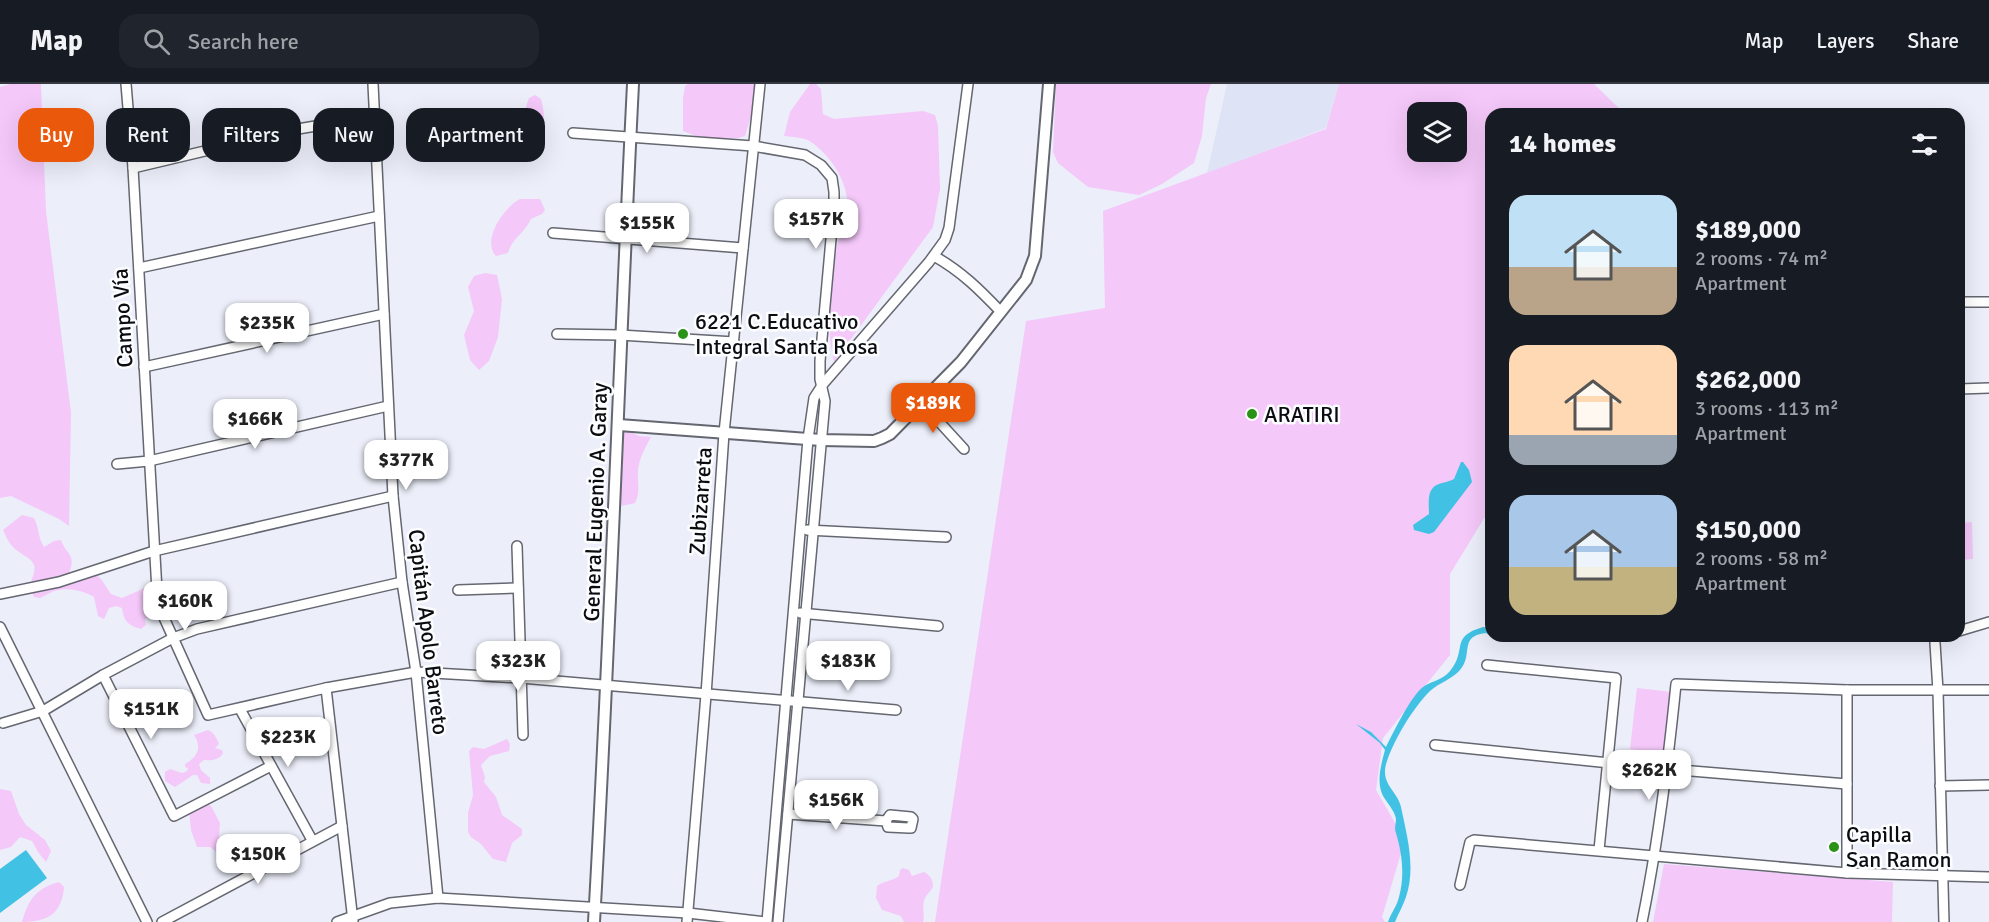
<!DOCTYPE html>
<html lang="en">
<head>
<meta charset="utf-8">
<style>
  body { margin:0; font-family:Signika,sans-serif; background:#20242c; color:#f1f3f6; height:100vh; display:flex; flex-direction:column; font-size:22px; white-space:nowrap }
  * { box-sizing:border-box; margin:0 }
  p { font-size:20px; color:#9ea1a6 }
  .icon { flex:none; width:33px; height:33px; fill:none; stroke:currentColor; stroke-width:2; stroke-linecap:round; stroke-linejoin:round }
  .map { position:relative; flex:1; overflow:hidden }
  .details { position:absolute; left:1485px; top:24px; width:480px; height:534px; display:flex; flex-direction:column; background:#171b24; border-radius:18px; box-shadow:0 6px 24px #0002 }
  .details>* { flex:none }
  .guide { position:absolute; left:18px; top:24px; width:570px; height:54px; display:flex; gap:12px }
  .controls { position:absolute; left:1407px; top:18px; display:grid; gap:12px }
  .controls a { display:grid; place-items:center; width:60px; height:60px; border-radius:12px; background:#171b24; box-shadow:0 6px 24px #0002; font-size:30px }
  .price { position:absolute; translate:-50% -51px; padding:0 14px; border-radius:12px; background:#fff; color:#222; font-size:20px; line-height:39px; filter:drop-shadow(0 2px 3px #0008) }
  .price::after { content:''; position:absolute; left:50%; top:36px; width:18px; height:14px; margin-left:-9px; background:inherit; clip-path:polygon(0 0,100% 0,50% 100%) }
  .price.active { background:#ea580c; color:#fff }
  ul { padding:0; list-style:none }
  li { display:flex; align-items:center; gap:18px; height:150px; padding:0 24px }
  li span { display:grid; place-items:center; flex:none; width:168px; height:120px; border-radius:18px; color:#555 }
  li>.icon { margin-inline-start:auto }
  span .icon { width:72px; height:72px; fill:#fffc; stroke-width:1 }
  li b { font-size:26px }
  h2 { display:flex; justify-content:space-between; align-items:center; height:72px; padding:0 24px; font-size:26px }
  .tag { padding:0 21px; border-radius:18px; background:#171b24; box-shadow:0 6px 24px #0002; font-size:21px; line-height:54px }
  .tag.active { background:#ea580c; color:#fff }
  header { display:flex; align-items:center; gap:36px; box-sizing:border-box; height:84px; padding:0 30px; background:#171b24; border-bottom:2px solid #363941 }
  header strong { font-size:28px }
  nav { display:flex; gap:33px; margin-inline-start:auto; font-size:21px }
  .search { width:420px; height:54px; background:#20242c; display:flex; align-items:center; gap:15px; box-sizing:border-box; padding:0 21px; border-radius:18px; color:#9ea1a6; font-size:22px }
  .map>svg:first-child { display:block }
  .built { fill:#dee4f6 }
  .green { fill:#f4c8f9; fill-rule:evenodd }
  .water { fill:#41c2e4 }
  .lines { fill:none; stroke-linecap:round; stroke-linejoin:round }
  .minor-casing { stroke:#646770; stroke-width:12 }
  .tertiary-casing { stroke:#646770; stroke-width:14 }
  .minor { stroke:#fff; stroke-width:9 }
  .tertiary { stroke:#fff; stroke-width:10 }
  .poi-dot { fill:#2a9216; stroke:#fcfdff; stroke-width:2 }
  .labels { text-anchor:middle; stroke-width:5; stroke-linejoin:round; paint-order:stroke }
  .street-label { font-size:22px; fill:#0b0c10; stroke:#fcfdff }
  .poi-label { font-size:22px; fill:#0b0c10; stroke:#fcfdff; text-anchor:start }
</style>
</head>
<body>
<header>
<strong>Map</strong>
<div class="search"><svg class="icon" aria-label="search" viewBox="0 0 24 24"><circle cx="10" cy="10" r="6"/><path d="M15 15l6 6"/></svg>Search here</div>
<nav><a>Map</a><a>Layers</a><a>Share</a></nav>
</header>
<div class="map">
<svg width="1989" height="838" viewBox="0 0 1989 838">
  <rect width="100%" height="100%" fill="#eceffa"/>
  <!-- built -->
  <path class="built" d="M 1227,0 L 1339,0 L 1326,44 L 1207,89 Z"/>
  <!-- green -->
  <g class="green">
    <path d="M 10,0 L 41,0 L 46,127 L 71,329 L 69,442 L 59,435 L 11,412 L 0,414 L 0,3 Z"/>
    <path d="M 688,0 L 757,0 L 754,22 L 745,52 L 739,54 L 701,54 L 683,47 L 683,14 L 685,2 Z"/>
    <path d="M 810,0 L 816,0 L 821,5 L 823,30 L 834,35 L 923,27 L 935,31 L 938,42 L 940,105 L 933,143 L 834,278 C 825,240 830,206 836,168 C 838,155 843,145 846,133 C 853,105 833,73 811,58 C 804,53 792,53 784,52 L 790,28 Z"/>
    <path d="M 1056,0 L 1211,0 L 1206,14 L 1202,52 L 1194,79 L 1162,100 L 1139,111 L 1088,103 L 1058,79 L 1053,68 Z"/>
    <path d="M 1339,0 L 1594,0 L 1625,30 L 1491,30 L 1491,423 L 1450,490 L 1450,571 L 1383,654 L 1376,706 L 1405,756 L 1382,833 L 1385,838 L 935,838 L 1026,237 L 1105,224 L 1103,127 L 1326,45 ZM 1418,28 L 1456,28 L 1456,68 L 1418,68 Z"/>
    <path d="M 535,11 L 541,15 C 546,32 545,52 538,69 C 525,57 527,53 530,36 C 523,28 526,23 529,14 Z"/>
    <path d="M 520,115 L 540,115 L 545,126 L 542,130 L 531,135 C 524,150 513,153 508,169 L 496,172 C 481,156 504,123 520,115 Z"/>
    <path d="M 485,189 L 497,191 L 502,215 L 498,253 L 489,277 L 479,286 L 470,276 L 464,251 L 474,227 L 468,203 L 474,192 Z"/>
    <path d="M 622,347 L 628,347 L 639,352 L 651,353 C 645,364 640,373 638,385 C 637,398 641,407 635,419 L 622,422 L 619,416 Z"/>
    <path d="M 22,431 L 34,434 C 39,443 38,454 44,463 L 54,457 L 61,456 C 66,471 77,470 69,489 L 72,491 L 96,491 L 101,495 L 111,510 L 122,514 L 145,504 C 153,509 157,521 156,530 L 145,535 L 146,541 L 141,545 C 128,541 124,538 122,524 L 116,522 L 109,524 L 104,535 L 98,532 L 94,513 C 83,506 66,503 54,507 C 49,509 45,512 40,514 L 34,513 C 26,497 37,491 34,481 C 32,474 18,469 13,463 C 8,458 6,452 3,446 Z"/>
    <path d="M 1972,438 L 1973,475 L 1959,476 L 1959,439 Z"/>
    <path d="M 1637,604 L 1672,608 L 1664,669 L 1630,665 Z"/>
    <path d="M 208,646 C 214,648 217,655 219,660 L 215,664 L 222,666 L 223,669 C 220,676 210,677 204,676 L 199,680 L 201,686 L 210,694 L 210,700 L 201,699 L 197,691 L 193,691 L 175,703 L 165,697 L 165,688 L 170,685 L 182,689 L 187,687 L 188,684 L 185,683 L 185,680 C 198,673 202,663 194,651 Z"/>
    <path d="M 507,655 L 510,660 L 509,667 L 490,672 L 481,681 L 485,693 L 484,698 L 496,713 L 502,731 L 522,745 L 522,751 L 512,759 L 506,778 L 493,775 L 481,760 L 471,753 L 468,748 L 468,729 L 473,711 L 469,667 L 473,663 L 484,665 Z"/>
    <path d="M 0,705 L 11,707 L 19,730 L 26,741 L 45,756 L 51,767 L 46,778 L 38,768 L 32,757 L 20,753 L 11,763 L 0,766 Z"/>
    <path d="M 207,720 L 211,722 L 220,739 L 219,752 L 222,757 L 231,765 L 230,771 L 225,775 L 210,763 L 197,763 L 191,746 L 189,727 Z"/>
    <path d="M 1664,780 L 1893,798 L 1892,838 L 1653,838 Z"/>
    <path d="M 903,784 L 909,786 L 912,792 L 924,788 C 931,792 933,796 933,803 C 930,808 925,812 924,817 C 922,824 925,831 923,838 L 904,838 L 901,832 L 882,826 L 876,814 L 877,802 C 884,797 892,797 899,792 L 900,786 Z"/>
    <path d="M 59,798 L 64,803 C 62,830 47,838 22,838 C 28,815 37,804 59,798 Z"/>
  </g>
  <!-- water -->
  <g class="water">
    <path d="M 1461,378 L 1463,378 L 1469,386 L 1472,398 L 1434,448 L 1429,450 L 1414,446 L 1413,441 L 1429,430 C 1429,420 1426,404 1439,400 C 1445,398 1448,398 1454,395 Z"/>
    <path d="M 1483,543 L 1491,544 L 1491,552 L 1515,552 C 1503,556 1497,557 1486,549 C 1458,552 1474,570 1460,586 C 1452,595 1439,599 1430,607 C 1413,624 1395,654 1387,677 C 1379,700 1397,706 1401,723 C 1407,752 1416,783 1406,813 C 1403,822 1398,830 1395,838 L 1388,838 C 1391,829 1397,822 1399,813 C 1405,792 1402,769 1396,749 C 1394,745 1396,740 1396,735 C 1395,728 1389,721 1385,715 C 1375,701 1381,681 1385,666 L 1380,659 L 1356,640 L 1371,648 L 1386,663 C 1393,649 1411,612 1423,603 C 1431,597 1443,596 1450,587 C 1468,565 1449,553 1483,543 Z"/>
    <path d="M 26,766 L 47,794 L 0,829 L 0,785 Z"/>
  </g>
  <g class="lines">
    <defs>
      <g id="minor">
        <path d="M 126,0 L 133,84 L 157,507 L 161,527 L 208,631 L 326,604 L 416,588 L 521,594 L 896,626"/>
        <path d="M 373,0 L 393,412 L 402,498 L 416,588 L 438,814"/>
        <path d="M 573,49 L 753,62 L 805,71 L 821,81 L 832,94 L 834,108 L 834,122 L 820,277 L 820,295 L 825,317 L 778,838"/>
        <path d="M 133,84 L 298,45 L 374,32"/>
        <path d="M 553,149 L 743,164"/>
        <path d="M 934,172 C 961,187 980,206 1001,228"/>
        <path d="M 139,184 L 379,132"/>
        <path d="M 1959,218 L 1989,218"/>
        <path d="M 557,250 L 620,251 L 734,258"/>
        <path d="M 144,283 L 384,230"/>
        <path d="M 1959,305 L 1989,304"/>
        <path d="M 921,318 L 964,365"/>
        <path d="M 117,380 L 149,377 L 388,322"/>
        <path d="M 807,446 L 946,453"/>
        <path d="M 517,462 L 523,651"/>
        <path d="M 458,506 L 518,504"/>
        <path d="M 0,510 L 59,498 L 154,467 L 393,412"/>
        <path d="M 800,529 L 938,542"/>
        <path d="M 0,543 L 147,838"/>
        <path d="M 1959,547 L 1989,538"/>
        <path d="M 1935,559 L 1938,607 L 1944,838"/>
        <path d="M 1487,581 L 1616,594 L 1599,766"/>
        <path d="M 103,591 L 174,732 L 271,682"/>
        <path d="M 326,604 L 353,837"/>
        <path d="M 240,625 L 312,756"/>
        <path d="M 3,639 L 43,627 L 103,591 L 173,554 L 197,545 L 402,498"/>
        <path d="M 1435,661 L 1668,685 L 1847,700"/>
        <path d="M 1940,702 L 1989,701"/>
        <path d="M 788,730 L 886,737 L 888,743 L 909,744 L 911,744 L 913,735 L 911,733 L 890,731 L 886,737"/>
        <path d="M 1847,789 L 1847,606"/>
        <path d="M 1460,801 L 1470,758 L 1474,756 L 1847,789 L 1989,793"/>
        <path d="M 162,838 L 342,742"/>
        <path d="M 337,838 L 390,819 L 438,814 L 688,829 L 766,838"/>
        <path d="M 687,838 L 706,611 L 724,349 L 760,0"/>
        <path d="M 767,838 L 808,355 L 814,314 L 823,300 L 929,178 L 945,156 L 949,144 L 968,0"/>
        <path d="M 1642,838 C 1658,759 1668,680 1676,600 L 1847,606 L 1989,606"/>
      </g>
      <g id="tertiary">
        <path d="M 619,341 L 821,356 L 874,357 L 882,354 L 890,350 L 961,278 L 1026,196 L 1035,172 L 1049,0"/>
        <path d="M 594,838 C 610,559 619,279 633,0"/>
      </g>
    </defs>
    <!-- minor casing -->
    <use href="#minor" class="minor-casing"/>
    <!-- tertiary casing -->
    <use href="#tertiary" class="tertiary-casing"/>
    <!-- minor -->
    <use href="#minor" class="minor"/>
    <!-- tertiary -->
    <use href="#tertiary" class="tertiary"/>
  </g>
  <!-- markers -->
  <g class="poi-dot">
    <circle cx="683" cy="250" r="6"/>
    <circle cx="1252" cy="330" r="6"/>
    <circle cx="1834" cy="763" r="6"/>
  </g>
  <g class="labels">
    <!-- street labels -->
    <g class="street-label">
      <text transform="translate(122 234) rotate(-93)" y="8">Campo Vía</text>
      <text transform="translate(700 417) rotate(-86)" y="8">Zubizarreta</text>
      <text transform="translate(595 418) rotate(-88)" y="8">General Eugenio A. Garay</text>
      <text transform="translate(429 548) rotate(83)" y="8">Capitán Apolo Barreto</text>
    </g>
    <!-- poi labels -->
    <g class="poi-label">
      <text x="695" y="245">6221 C.Educativo<tspan x="695" dy="25">Integral Santa Rosa</tspan></text>
      <text x="1264" y="338">ARATIRI</text>
      <text x="1846" y="758">Capilla<tspan x="1846" dy="25">San Ramon</tspan></text>
    </g>
  </g>
</svg>
<div class="controls">
<a><svg class="icon" aria-label="layers" viewBox="0 0 24 24"><path d="M12 4l9 5-9 5-9-5zM3 14l9 5 9-5"/></svg></a>
</div>
<b class="price" style="left:816px;top:166px">$157K</b>
<b class="price" style="left:647px;top:170px">$155K</b>
<b class="price" style="left:267px;top:270px">$235K</b>
<b class="price active" style="left:933px;top:350px">$189K</b>
<b class="price" style="left:255px;top:366px">$166K</b>
<b class="price" style="left:406px;top:407px">$377K</b>
<b class="price" style="left:185px;top:548px">$160K</b>
<b class="price" style="left:518px;top:608px">$323K</b>
<b class="price" style="left:848px;top:608px">$183K</b>
<b class="price" style="left:151px;top:656px">$151K</b>
<b class="price" style="left:288px;top:684px">$223K</b>
<b class="price" style="left:1649px;top:717px">$262K</b>
<b class="price" style="left:836px;top:747px">$156K</b>
<b class="price" style="left:258px;top:801px">$150K</b>
<div class="guide">
<a class="tag active">Buy</a>
<a class="tag">Rent</a>
<a class="tag">Filters</a>
<a class="tag">New</a>
<a class="tag">Apartment</a>
</div>
<section class="details">
<h2>14 homes<svg class="icon" aria-label="filters" viewBox="0 0 24 24"><path d="M4 7h16M4 17h16"/><circle cx="9" cy="7" r="2"/><circle cx="15" cy="17" r="2"/></svg></h2>
<ul>
<li><span style="background:linear-gradient(#bfe0f5 60%,#b9a48a 0)"><svg class="icon" aria-label="home" viewBox="0 0 24 24"><path d="M3 11l9-7 9 7M6 9v11h12V9"/></svg></span><div><b>$189,000</b><p>2 rooms · 74 m²</p><p>Apartment</p></div></li>
<li><span style="background:linear-gradient(#ffd9b3 75%,#9aa5b1 0)"><svg class="icon" aria-label="home" viewBox="0 0 24 24"><path d="M3 11l9-7 9 7M6 9v11h12V9"/></svg></span><div><b>$262,000</b><p>3 rooms · 113 m²</p><p>Apartment</p></div></li>
<li><span style="background:linear-gradient(#a9c7e8 60%,#c2b280 0)"><svg class="icon" aria-label="home" viewBox="0 0 24 24"><path d="M3 11l9-7 9 7M6 9v11h12V9"/></svg></span><div><b>$150,000</b><p>2 rooms · 58 m²</p><p>Apartment</p></div></li>
</ul>
</section>
</div>
</body>
</html>
